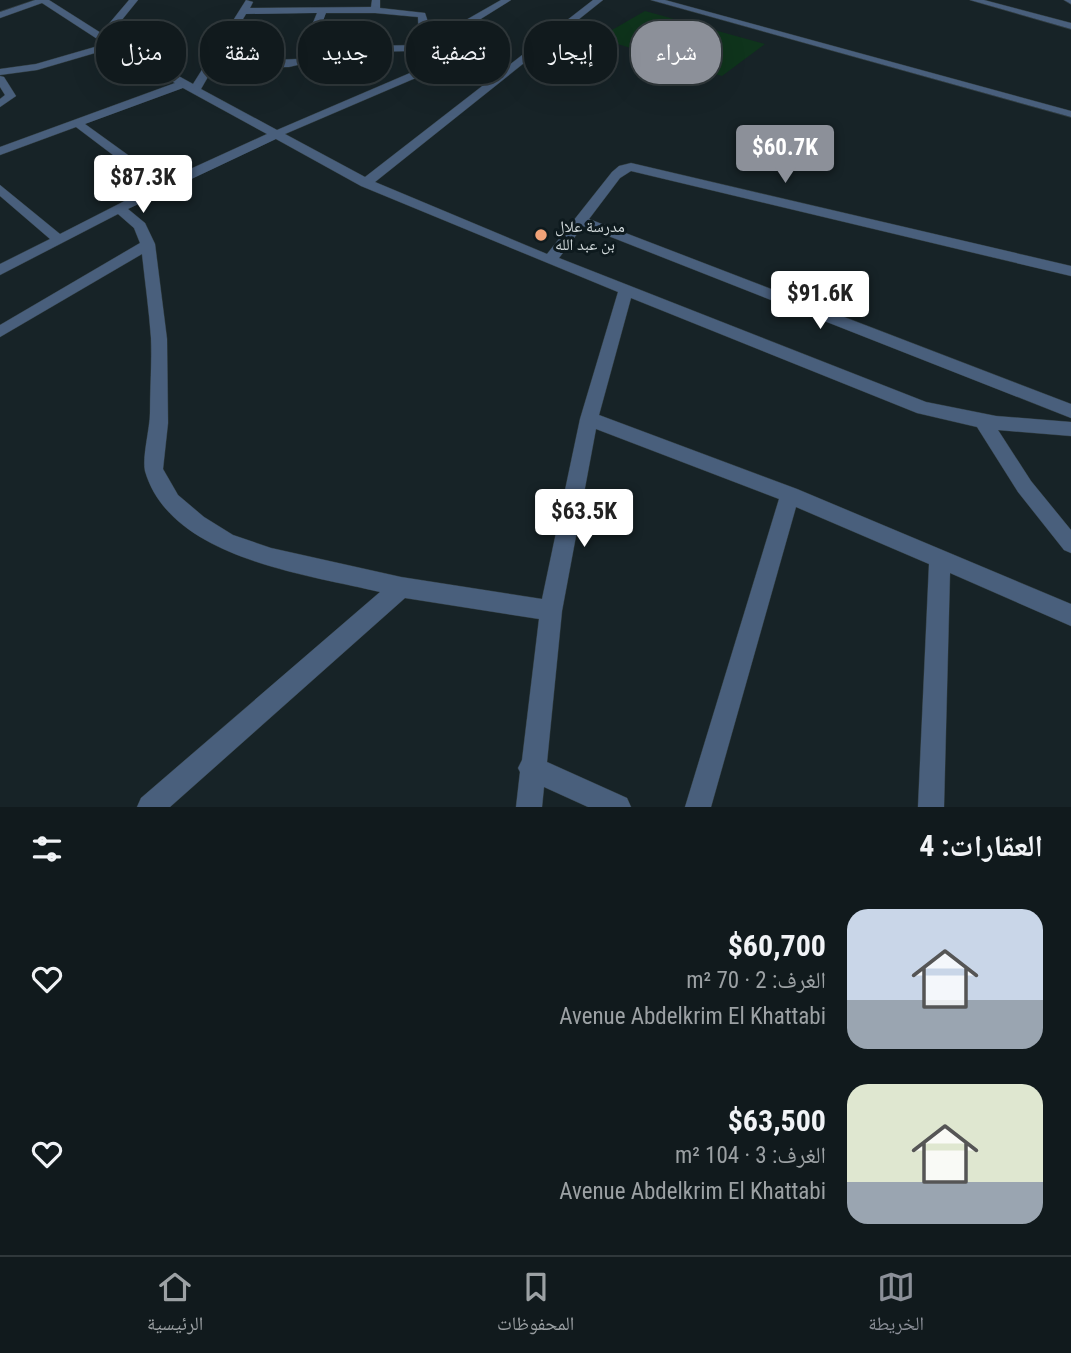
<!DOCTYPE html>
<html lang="ar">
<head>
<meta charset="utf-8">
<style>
  body { margin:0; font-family:"Roboto Condensed","Noto Naskh Arabic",sans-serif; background:#1a2326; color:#f1f3f6; direction:rtl; height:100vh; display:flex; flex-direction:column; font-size:26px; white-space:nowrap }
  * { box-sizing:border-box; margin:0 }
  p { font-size:23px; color:#9ca1a4 }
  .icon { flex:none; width:38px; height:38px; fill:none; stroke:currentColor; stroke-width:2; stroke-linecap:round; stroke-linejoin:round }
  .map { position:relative; height:807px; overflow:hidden; direction:ltr }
  .details { display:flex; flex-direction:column; background:#111a1d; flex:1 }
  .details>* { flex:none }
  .guide { position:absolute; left:21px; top:21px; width:700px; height:63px; direction:rtl; display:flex; gap:14px }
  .price { position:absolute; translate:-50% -60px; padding:0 16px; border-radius:7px; background:#fff; color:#222; font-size:23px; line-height:46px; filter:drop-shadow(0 2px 4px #0008) }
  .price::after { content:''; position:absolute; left:50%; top:42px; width:21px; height:16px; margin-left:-10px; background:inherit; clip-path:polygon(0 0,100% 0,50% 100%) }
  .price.current { background:#8c9099; color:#fff }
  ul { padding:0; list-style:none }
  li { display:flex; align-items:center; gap:21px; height:175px; padding:0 28px }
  li span { display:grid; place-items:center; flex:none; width:196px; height:140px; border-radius:21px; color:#555 }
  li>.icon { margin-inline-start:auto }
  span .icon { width:84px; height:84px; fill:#fffc; stroke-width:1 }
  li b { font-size:30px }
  h2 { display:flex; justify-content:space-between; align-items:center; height:84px; padding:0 28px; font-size:30px }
  .chip { padding:0 24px; border-radius:28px; background:#111a1d; box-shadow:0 7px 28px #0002,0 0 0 2px #30383b; font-size:24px; line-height:63px }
  .chip.current { background:#8c9099; color:#fff }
  .tabs { display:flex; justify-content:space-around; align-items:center; height:98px; border-top:2px solid #30383b; background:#111a1d; font-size:19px; color:#9ca1a4 }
  .tabs a { display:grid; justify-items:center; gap:4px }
  .tabs .current { color:#8c9099 }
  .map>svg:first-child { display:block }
  .green { fill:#0f341c }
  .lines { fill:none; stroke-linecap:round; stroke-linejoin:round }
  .minor-casing { stroke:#313d40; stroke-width:1 }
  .minor { fill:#495f7c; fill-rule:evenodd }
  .poi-dot { fill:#f0a278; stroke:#0e1a1e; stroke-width:2.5 }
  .labels { text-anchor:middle; stroke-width:6; stroke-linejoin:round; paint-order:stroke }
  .far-poi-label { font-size:16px; fill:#d2dadc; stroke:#0e1a1e; text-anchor:start }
</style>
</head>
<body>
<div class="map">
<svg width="1071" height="807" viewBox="0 0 1071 807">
  <rect width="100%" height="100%" fill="#172327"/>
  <!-- green -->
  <path class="green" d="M 645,11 L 765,44 L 722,76 L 598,38 Z"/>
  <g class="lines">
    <defs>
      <g id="minor">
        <path d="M 35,0 L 49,0 L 101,33 L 129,0 L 138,0 L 108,37 L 193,84 L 246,0 L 253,2 L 250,8 L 371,7 L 372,0 L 380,0 L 380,8 L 425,13 L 428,22 L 466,20 L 501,0 L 511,0 L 471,25 L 429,28 L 429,48 L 418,77 L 285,134 L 365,177 L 593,0 L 603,0 L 375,182 L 547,254 L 612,172 L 619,166 L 631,163 L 1071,266 L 1071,276 L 631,171 L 620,178 L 589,219 L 1071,404 L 1071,418 L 583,226 L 559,258 L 926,402 L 996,416 L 1071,422 L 1071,436 L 998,430 L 1031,481 L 1071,530 L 1071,553 L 1064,550 L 1018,492 L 977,427 L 917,413 L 631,298 L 599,415 L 797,489 L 1071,604 L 1071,626 L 950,573 L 944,807 L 918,807 L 929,564 L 796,507 L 711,807 L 685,807 L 779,499 L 596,429 L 562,611 L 547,762 L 627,798 L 631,807 L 588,807 L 544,787 L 542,807 L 516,807 L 520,772 L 518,768 L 522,760 L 539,619 L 405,598 L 170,807 L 137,807 L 141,798 L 380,592 C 305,574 170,558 145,471 C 142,457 150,428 150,413 C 150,388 152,363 151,338 C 149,310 145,282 142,254 L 0,337 L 0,325 L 140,243 L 134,228 L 118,214 L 0,275 L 0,264 L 50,239 L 0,196 L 0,185 L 60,234 L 154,186 L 76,127 L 0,155 L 0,147 L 175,83 L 112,48 L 37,70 L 0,75 L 0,69 L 36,64 L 105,44 L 42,3 L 0,18 L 0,12 ZM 317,13 L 298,59 L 217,62 L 246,14 ZM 326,13 L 375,13 L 418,17 L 419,45 L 313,47 ZM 418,51 L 410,73 L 277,130 L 201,89 L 213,68 L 289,67 L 306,63 L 310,53 ZM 183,88 L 267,134 L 164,181 L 85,124 ZM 276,139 L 361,186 L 618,292 L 580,419 L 542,599 L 401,577 L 271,548 L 233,535 L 204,517 L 178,495 L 163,469 L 168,423 L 167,339 L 155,244 L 145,223 L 128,209 Z"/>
        <path d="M 651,0 L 665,0 L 1071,111 L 1071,117 Z"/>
        <path d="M 970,0 L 984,0 L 1071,23 L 1071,29 Z"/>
        <path d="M 1064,0 L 1071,0 L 1071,4 Z"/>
        <path d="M 0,76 L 4,77 L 16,96 L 0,107 L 0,99 L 5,95 L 0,87 Z"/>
      </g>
    </defs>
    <!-- minor casing -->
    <use href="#minor" class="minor-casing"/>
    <!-- minor -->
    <use href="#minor" class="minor"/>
  </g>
  <!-- markers -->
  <circle class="poi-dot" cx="541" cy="235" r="7"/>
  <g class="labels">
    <!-- far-poi labels -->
    <g class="far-poi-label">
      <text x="555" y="232">مدرسة علال<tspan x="555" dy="18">بن عبد الله</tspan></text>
    </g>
  </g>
</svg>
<b class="price current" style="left:785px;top:185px">$60.7K</b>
<b class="price" style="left:143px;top:215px">$87.3K</b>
<b class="price" style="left:820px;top:331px">$91.6K</b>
<b class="price" style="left:584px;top:549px">$63.5K</b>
<div class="guide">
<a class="chip current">شراء</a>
<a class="chip">إيجار</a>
<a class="chip">تصفية</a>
<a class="chip">جديد</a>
<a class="chip">شقة</a>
<a class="chip">منزل</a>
</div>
</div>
<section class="details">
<h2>العقارات: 4<svg class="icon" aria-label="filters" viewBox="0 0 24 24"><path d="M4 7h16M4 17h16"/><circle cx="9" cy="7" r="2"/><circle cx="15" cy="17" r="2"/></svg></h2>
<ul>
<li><span style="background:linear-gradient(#c9d6e8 65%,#9aa5b1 0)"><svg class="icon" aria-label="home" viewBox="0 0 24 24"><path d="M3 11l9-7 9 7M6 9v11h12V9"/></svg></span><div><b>$60,700</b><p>الغرف: 2 · 70 m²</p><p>Avenue Abdelkrim El Khattabi</p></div><svg class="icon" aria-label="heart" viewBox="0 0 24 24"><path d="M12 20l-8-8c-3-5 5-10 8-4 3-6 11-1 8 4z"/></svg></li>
<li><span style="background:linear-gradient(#dfe7d0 70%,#9aa5b1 0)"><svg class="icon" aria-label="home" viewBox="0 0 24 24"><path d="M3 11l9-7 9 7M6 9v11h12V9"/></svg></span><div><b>$63,500</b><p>الغرف: 3 · 104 m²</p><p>Avenue Abdelkrim El Khattabi</p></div><svg class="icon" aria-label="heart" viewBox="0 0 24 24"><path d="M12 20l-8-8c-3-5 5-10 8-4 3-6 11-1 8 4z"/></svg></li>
</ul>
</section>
<nav class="tabs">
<a class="current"><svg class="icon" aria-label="map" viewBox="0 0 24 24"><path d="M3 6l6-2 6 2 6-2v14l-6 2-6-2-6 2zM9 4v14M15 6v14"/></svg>الخريطة</a>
<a><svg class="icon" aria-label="saved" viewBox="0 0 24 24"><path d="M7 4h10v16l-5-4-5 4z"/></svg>المحفوظات</a>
<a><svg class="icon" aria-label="home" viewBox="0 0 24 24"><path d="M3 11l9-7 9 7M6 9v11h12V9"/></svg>الرئيسية</a>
</nav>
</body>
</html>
